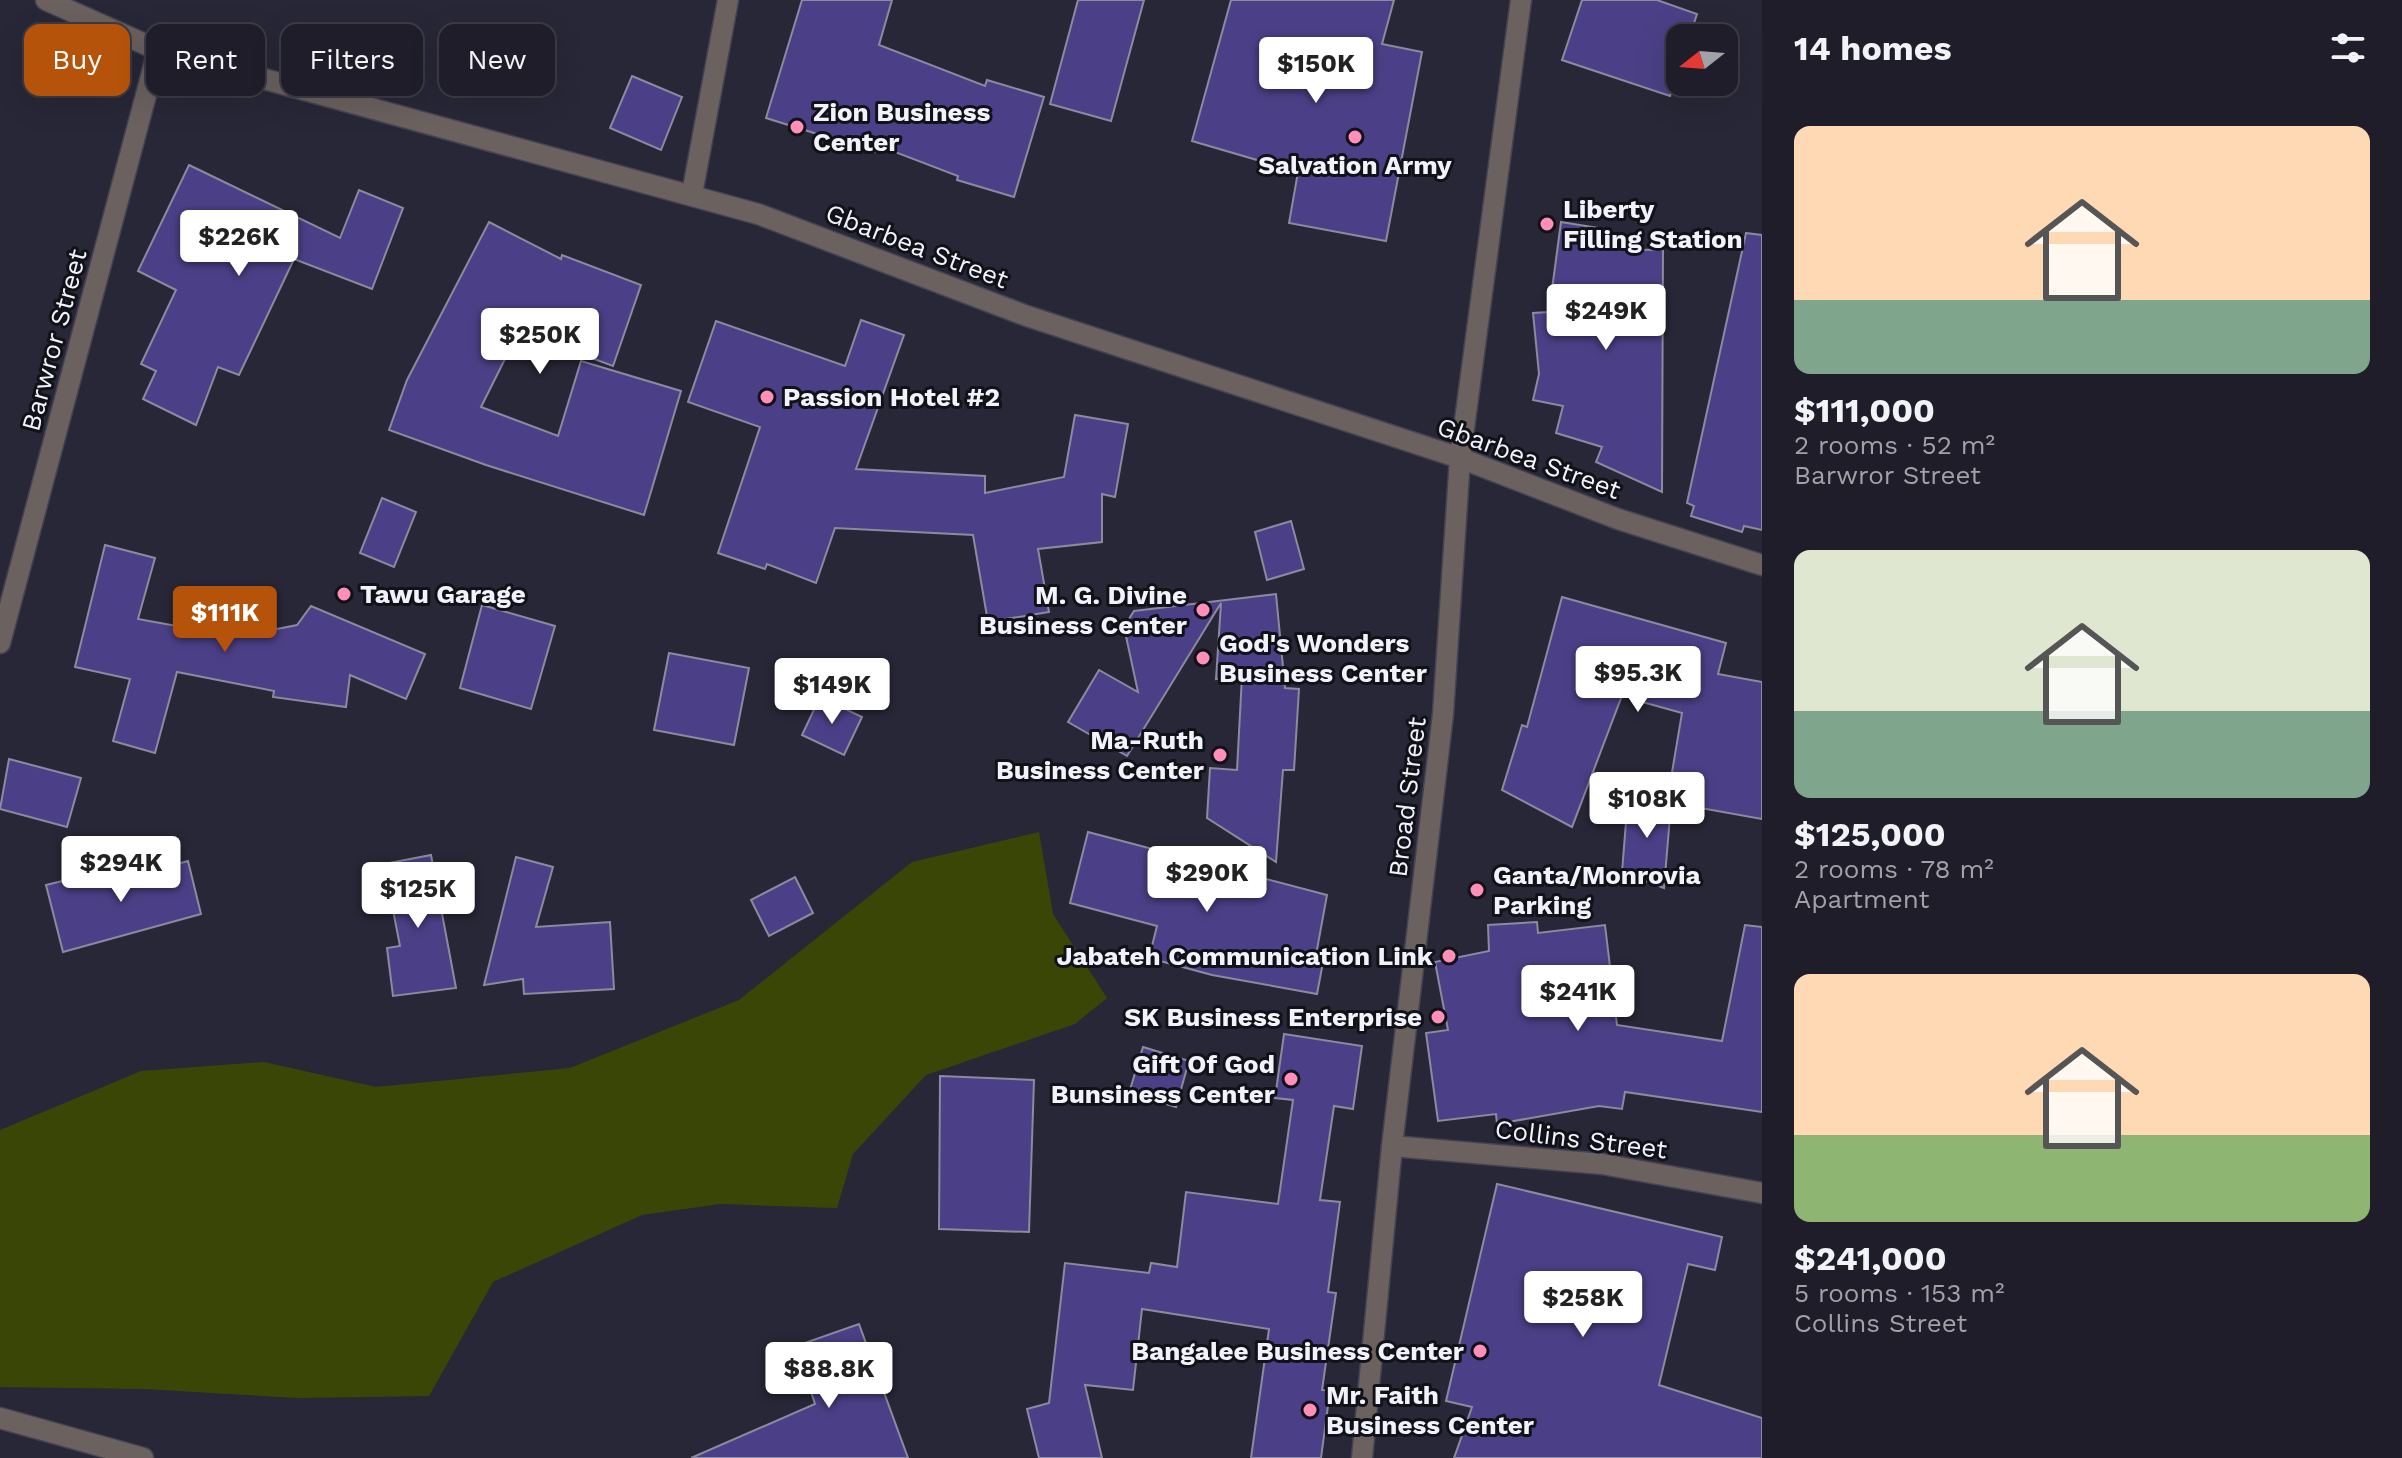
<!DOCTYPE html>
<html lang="en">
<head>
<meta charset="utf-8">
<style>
  body { margin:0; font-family:"Work Sans",sans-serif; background:#262631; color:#f1f3f6; height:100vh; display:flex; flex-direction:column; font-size:30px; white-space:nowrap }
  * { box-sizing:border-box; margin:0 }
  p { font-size:26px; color:#a1a2a8 }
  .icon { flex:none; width:44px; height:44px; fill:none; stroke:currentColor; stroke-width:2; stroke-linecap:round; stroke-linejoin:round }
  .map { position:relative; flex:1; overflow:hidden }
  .details { display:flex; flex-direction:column; background:#1e1d29; width:640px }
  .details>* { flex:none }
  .guide { position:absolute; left:24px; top:24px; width:760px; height:72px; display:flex; gap:16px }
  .needle { width:52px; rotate:253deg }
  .tools { position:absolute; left:1666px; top:24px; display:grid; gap:16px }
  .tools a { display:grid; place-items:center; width:72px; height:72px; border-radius:16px; background:#1e1d29; box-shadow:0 8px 32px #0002,0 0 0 2px #3c3b46; font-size:40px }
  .price { position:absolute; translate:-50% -68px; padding:0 18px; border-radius:8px; background:#fff; color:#222; font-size:26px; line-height:52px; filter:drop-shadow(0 2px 4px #0008) }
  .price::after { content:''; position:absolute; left:50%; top:48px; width:24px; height:18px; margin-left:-12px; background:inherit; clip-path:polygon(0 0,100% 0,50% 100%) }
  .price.selected { background:#b45309; color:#fff }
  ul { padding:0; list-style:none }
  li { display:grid; align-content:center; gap:16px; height:424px; padding:0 32px }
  li span { display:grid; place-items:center; height:248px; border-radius:16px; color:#555 }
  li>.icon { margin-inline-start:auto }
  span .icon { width:144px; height:144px; fill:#fffc; stroke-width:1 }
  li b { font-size:34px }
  h2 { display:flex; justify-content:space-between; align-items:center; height:96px; padding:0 32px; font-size:34px }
  .tag { padding:0 28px; border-radius:16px; background:#1e1d29; box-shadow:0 8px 32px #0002,0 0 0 2px #3c3b46; font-size:28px; line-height:72px }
  .tag.selected { background:#b45309; color:#fff }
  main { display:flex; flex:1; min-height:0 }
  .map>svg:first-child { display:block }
  .green { fill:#3a4606 }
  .building { fill:#4b4087; stroke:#8b8a9e; stroke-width:2 }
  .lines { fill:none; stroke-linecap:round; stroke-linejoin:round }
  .minor-casing { stroke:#444353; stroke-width:23 }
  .minor { stroke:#6b615e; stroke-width:20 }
  .poi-dot { fill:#ff8eb9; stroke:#111118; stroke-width:3 }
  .labels { text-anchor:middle; stroke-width:6; stroke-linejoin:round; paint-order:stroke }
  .poi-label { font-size:26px; font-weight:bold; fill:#f2f2fd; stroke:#111118; text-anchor:start }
  .street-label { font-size:26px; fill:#f2f2fd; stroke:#111118 }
</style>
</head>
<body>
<main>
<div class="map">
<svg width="1762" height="1458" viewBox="0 0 1762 1458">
  <rect width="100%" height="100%" fill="#282737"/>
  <!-- green -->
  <path class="green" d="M 1039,832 L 1053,914 L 1107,998 L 1075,1024 L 926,1075 L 853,1154 L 837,1208 L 720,1204 L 642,1215 L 493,1282 L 429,1396 L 298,1398 L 144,1389 L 0,1387 L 0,1130 L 141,1071 L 264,1062 L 376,1087 L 570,1068 L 739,1000 L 912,862 Z"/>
  <!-- building -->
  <g class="building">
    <path d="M 802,0 L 892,0 L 879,45 L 985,86 L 987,80 L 1044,97 L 1014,197 L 957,180 L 958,176 L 877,145 L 875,152 L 766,118 Z"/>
    <path d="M 1078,0 L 1144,0 L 1111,121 L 1050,104 Z"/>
    <path d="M 1231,0 L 1394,0 L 1382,44 L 1422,52 L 1386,241 L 1289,223 L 1298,172 L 1192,141 Z"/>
    <path d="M 1582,0 L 1657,0 L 1697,14 L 1689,38 L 1680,38 L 1680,65 L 1670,96 L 1562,60 Z"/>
    <path d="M 632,76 L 682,97 L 661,150 L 610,128 Z"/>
    <path d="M 189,165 L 340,238 L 359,190 L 403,208 L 372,289 L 294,259 L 239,375 L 218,367 L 196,425 L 143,399 L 156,371 L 141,364 L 176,290 L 138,271 Z"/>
    <path d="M 489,222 L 561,259 L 562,255 L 641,285 L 613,366 L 519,331 L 481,407 L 558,436 L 581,361 L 681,391 L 644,515 L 486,465 L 389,430 L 407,380 Z"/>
    <path d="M 1561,222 L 1599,228 L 1596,249 L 1663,250 L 1662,492 L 1596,462 L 1602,447 L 1556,433 L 1563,406 L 1533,400 L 1539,374 L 1533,313 L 1549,312 Z"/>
    <path d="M 1746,233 L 1762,235 L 1762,530 L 1744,526 L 1742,532 L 1691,516 L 1694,506 L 1687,503 Z"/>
    <path d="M 861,320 L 904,335 L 856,469 L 985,476 L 985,493 L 1064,477 L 1075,415 L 1128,424 L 1115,497 L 1102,494 L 1102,542 L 1038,549 L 1049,612 L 988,622 L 973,535 L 835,528 L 816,583 L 767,564 L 765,569 L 718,553 L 760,427 L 688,402 L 716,321 L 845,366 Z"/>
    <path d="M 382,498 L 416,512 L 394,567 L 360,553 Z"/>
    <path d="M 1291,521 L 1304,569 L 1267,580 L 1255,532 Z"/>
    <path d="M 105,545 L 155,558 L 138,619 L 237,637 L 297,625 L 311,606 L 425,654 L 406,699 L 350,675 L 346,707 L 273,697 L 274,691 L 177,672 L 155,753 L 113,741 L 130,679 L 75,667 Z"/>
    <path d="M 1276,594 L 1285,688 L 1299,689 L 1294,770 L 1283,770 L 1276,862 L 1207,818 L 1210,768 L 1237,770 L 1242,676 L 1216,679 L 1221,603 L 1127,756 L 1068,722 L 1099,670 L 1138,692 L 1124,627 L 1134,611 Z"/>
    <path d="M 1562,597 L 1726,643 L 1718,674 L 1762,682 L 1762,819 L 1667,802 L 1682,713 L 1635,700 L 1639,651 L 1572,827 L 1502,790 L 1522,725 L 1527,727 Z"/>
    <path d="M 482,605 L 555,626 L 531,709 L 460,688 Z"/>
    <path d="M 669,653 L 749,668 L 734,745 L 654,730 Z"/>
    <path d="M 820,697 L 862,717 L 844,755 L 802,735 Z"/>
    <path d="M 9,759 L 81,778 L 67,827 L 0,809 Z"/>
    <path d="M 1628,797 L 1671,804 L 1664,888 L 1622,872 Z"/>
    <path d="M 1088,832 L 1327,895 L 1316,955 L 1324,957 L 1317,994 L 1212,975 L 1149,958 L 1157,926 L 1070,903 Z"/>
    <path d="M 431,855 L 456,988 L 393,996 L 387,948 L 400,946 L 384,864 Z"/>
    <path d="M 516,857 L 553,867 L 536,927 L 610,922 L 614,989 L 524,994 L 523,979 L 484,985 Z"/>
    <path d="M 188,861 L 201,914 L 63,952 L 46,885 L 119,867 L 121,879 Z"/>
    <path d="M 795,877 L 813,913 L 769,936 L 751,900 Z"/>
    <path d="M 1537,922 L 1538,933 L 1605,925 L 1617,1025 L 1722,1041 L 1745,925 L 1762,927 L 1762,1112 L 1625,1092 L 1622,1109 L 1599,1106 L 1497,1124 L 1496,1114 L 1438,1121 L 1426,1033 L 1448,1030 L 1435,962 L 1489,951 L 1488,925 Z"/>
    <path d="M 1284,1034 L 1362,1046 L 1353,1109 L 1334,1106 L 1320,1200 L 1340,1202 L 1328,1292 L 1336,1293 L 1322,1390 L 1330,1391 L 1321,1458 L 1251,1458 L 1269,1329 L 1142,1309 L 1133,1390 L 1085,1385 L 1102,1458 L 1039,1458 L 1027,1409 L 1049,1403 L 1065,1263 L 1149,1273 L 1151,1263 L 1177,1267 L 1186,1192 L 1278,1204 L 1293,1100 L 1275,1098 Z"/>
    <path d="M 1143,1047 L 1189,1061 L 1176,1107 L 1129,1093 Z"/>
    <path d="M 940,1076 L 1034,1080 L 1029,1232 L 939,1229 Z"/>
    <path d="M 1497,1184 L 1722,1237 L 1715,1270 L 1688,1264 L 1659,1385 L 1762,1418 L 1762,1458 L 1454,1458 L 1472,1407 L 1446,1401 Z"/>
    <path d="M 859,1324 L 908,1458 L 691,1458 L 815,1404 L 796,1346 Z"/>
  </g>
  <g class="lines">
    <defs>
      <g id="minor">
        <path d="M 46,0 L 158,50 L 758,214 L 1027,316 L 1460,458 L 1618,519 L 1762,565"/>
        <path d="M 692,194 L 728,0"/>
        <path d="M 0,643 L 158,50"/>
        <path d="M 1392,1146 L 1602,1164 L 1762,1193"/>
        <path d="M 0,1418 L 143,1458"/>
        <path d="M 1362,1458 L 1392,1146 L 1443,714 L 1460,458 L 1521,0"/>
      </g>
    </defs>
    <!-- minor casing -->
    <use href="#minor" class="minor-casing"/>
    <!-- minor -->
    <use href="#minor" class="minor"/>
  </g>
  <!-- markers -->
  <g class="poi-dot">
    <circle cx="797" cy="127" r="8"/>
    <circle cx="1355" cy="137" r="8"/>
    <circle cx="1547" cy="224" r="8"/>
    <circle cx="767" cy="397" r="8"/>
    <circle cx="344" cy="594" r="8"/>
    <circle cx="1203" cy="610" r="8"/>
    <circle cx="1203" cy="658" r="8"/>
    <circle cx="1220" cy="755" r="8"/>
    <circle cx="1477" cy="890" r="8"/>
    <circle cx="1449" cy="956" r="8"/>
    <circle cx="1438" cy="1017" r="8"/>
    <circle cx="1291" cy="1079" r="8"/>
    <circle cx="1480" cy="1351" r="8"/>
    <circle cx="1310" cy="1410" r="8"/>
  </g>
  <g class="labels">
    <!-- poi labels -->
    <g class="poi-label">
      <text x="813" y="121">Zion Business<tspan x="813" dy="30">Center</tspan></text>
      <text x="1355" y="174" text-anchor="middle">Salvation Army</text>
      <text x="1563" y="218">Liberty<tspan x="1563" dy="30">Filling Station</tspan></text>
      <text x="783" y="406">Passion Hotel #2</text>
      <text x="360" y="603">Tawu Garage</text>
      <text x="1187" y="604" text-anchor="end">M. G. Divine<tspan x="1187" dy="30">Business Center</tspan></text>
      <text x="1219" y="652">God's Wonders<tspan x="1219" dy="30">Business Center</tspan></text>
      <text x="1204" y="749" text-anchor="end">Ma-Ruth<tspan x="1204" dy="30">Business Center</tspan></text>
      <text x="1493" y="884">Ganta/Monrovia<tspan x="1493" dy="30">Parking</tspan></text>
      <text x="1433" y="965" text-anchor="end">Jabateh Communication Link</text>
      <text x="1422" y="1026" text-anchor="end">SK Business Enterprise</text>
      <text x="1275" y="1073" text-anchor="end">Gift Of God<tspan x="1275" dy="30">Bunsiness Center</tspan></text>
      <text x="1464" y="1360" text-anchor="end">Bangalee Business Center</text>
      <text x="1326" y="1404">Mr. Faith<tspan x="1326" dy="30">Business Center</tspan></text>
    </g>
    <!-- street labels -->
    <g class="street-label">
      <text transform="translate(917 246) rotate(21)" y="9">Gbarbea Street</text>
      <text transform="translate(54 340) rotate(-75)" y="9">Barwror Street</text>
      <text transform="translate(1529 458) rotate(20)" y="9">Gbarbea Street</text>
      <text transform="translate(1407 797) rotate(-83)" y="9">Broad Street</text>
      <text transform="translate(1581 1139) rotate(7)" y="9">Collins Street</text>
    </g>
  </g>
</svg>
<div class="tools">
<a><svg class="needle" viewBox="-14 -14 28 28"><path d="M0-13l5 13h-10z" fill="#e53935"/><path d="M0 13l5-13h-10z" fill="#a1a2a8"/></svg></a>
</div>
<b class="price" style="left:1316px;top:105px">$150K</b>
<b class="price" style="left:239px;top:278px">$226K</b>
<b class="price" style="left:1606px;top:352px">$249K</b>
<b class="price" style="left:540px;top:376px">$250K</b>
<b class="price selected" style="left:225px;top:654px">$111K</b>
<b class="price" style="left:1638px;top:714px">$95.3K</b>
<b class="price" style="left:832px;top:726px">$149K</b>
<b class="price" style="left:1647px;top:840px">$108K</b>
<b class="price" style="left:121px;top:904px">$294K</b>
<b class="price" style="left:1207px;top:914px">$290K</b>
<b class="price" style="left:418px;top:930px">$125K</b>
<b class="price" style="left:1578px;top:1033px">$241K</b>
<b class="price" style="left:1583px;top:1339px">$258K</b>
<b class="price" style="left:829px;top:1410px">$88.8K</b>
<div class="guide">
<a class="tag selected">Buy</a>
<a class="tag">Rent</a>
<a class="tag">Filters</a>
<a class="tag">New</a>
</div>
</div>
<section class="details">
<h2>14 homes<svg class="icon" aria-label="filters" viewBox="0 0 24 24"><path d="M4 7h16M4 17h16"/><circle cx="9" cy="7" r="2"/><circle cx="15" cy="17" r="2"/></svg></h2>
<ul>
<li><span style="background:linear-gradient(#ffd9b3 70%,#7fa58c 0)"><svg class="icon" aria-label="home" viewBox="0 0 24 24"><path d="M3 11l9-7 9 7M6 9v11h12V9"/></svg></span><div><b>$111,000</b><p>2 rooms · 52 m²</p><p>Barwror Street</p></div></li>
<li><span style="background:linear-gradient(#dfe7d0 65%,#7fa58c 0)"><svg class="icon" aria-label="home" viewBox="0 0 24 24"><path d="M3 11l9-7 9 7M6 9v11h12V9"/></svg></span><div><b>$125,000</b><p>2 rooms · 78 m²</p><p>Apartment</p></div></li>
<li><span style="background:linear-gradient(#ffd9b3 65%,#8fb573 0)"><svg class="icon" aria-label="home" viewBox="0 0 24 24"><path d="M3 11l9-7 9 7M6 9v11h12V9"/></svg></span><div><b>$241,000</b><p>5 rooms · 153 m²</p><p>Collins Street</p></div></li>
</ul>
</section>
</main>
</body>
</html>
